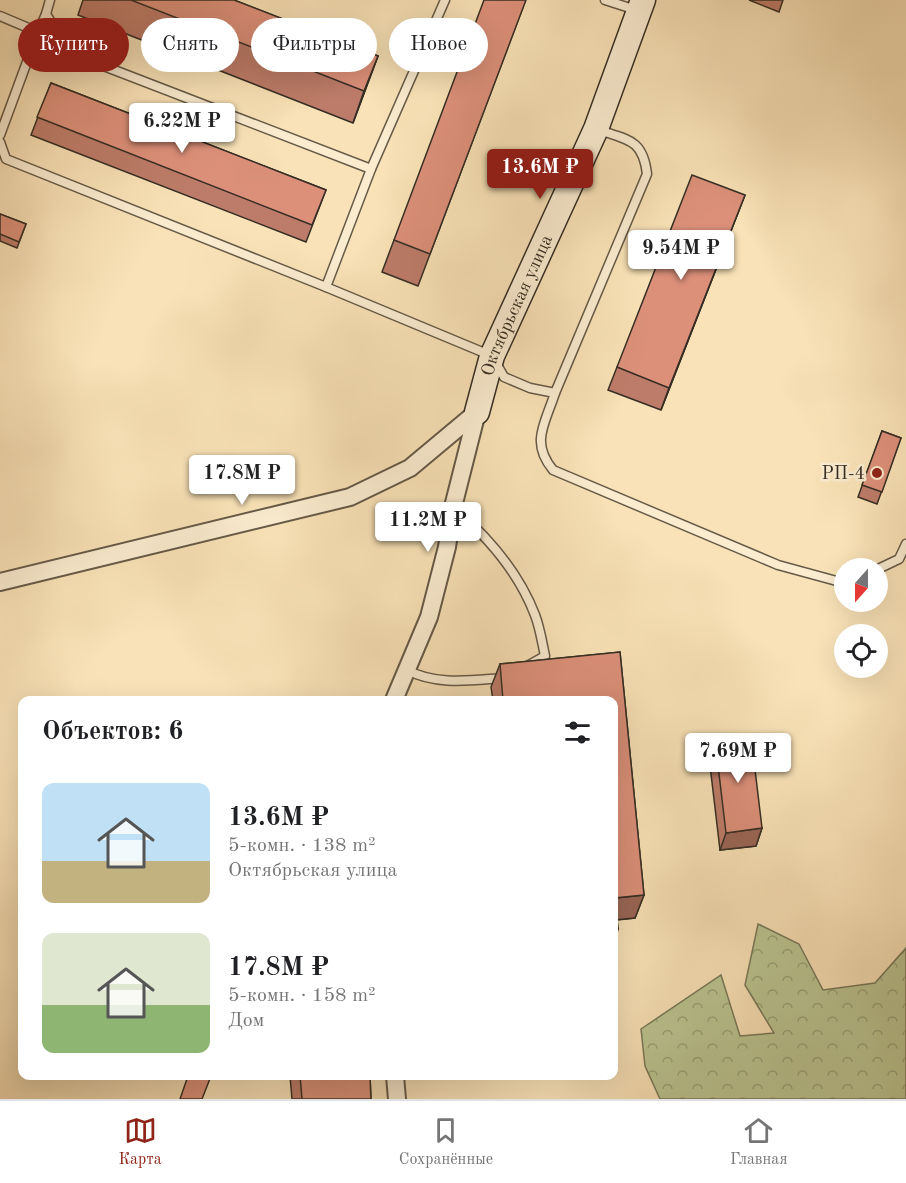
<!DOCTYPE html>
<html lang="ru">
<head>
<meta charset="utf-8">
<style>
  body { margin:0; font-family:"Old Standard TT",serif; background:#f6f6f6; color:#202124; height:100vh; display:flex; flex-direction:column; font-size:22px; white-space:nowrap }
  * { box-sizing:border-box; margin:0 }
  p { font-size:20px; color:#757577 }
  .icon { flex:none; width:33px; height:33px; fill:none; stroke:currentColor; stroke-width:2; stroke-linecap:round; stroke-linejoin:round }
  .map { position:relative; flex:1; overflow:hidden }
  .side { position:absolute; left:18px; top:696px; width:600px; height:384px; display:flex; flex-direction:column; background:#fff; border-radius:12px; box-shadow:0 6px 24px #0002 }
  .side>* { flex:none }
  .guide { position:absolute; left:18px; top:18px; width:600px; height:54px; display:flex; gap:12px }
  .needle { width:39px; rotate:201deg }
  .tools { position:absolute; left:834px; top:558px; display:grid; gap:12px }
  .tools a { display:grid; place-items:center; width:54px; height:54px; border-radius:50%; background:#fff; box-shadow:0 6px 24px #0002; font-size:30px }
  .price { position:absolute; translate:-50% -51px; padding:0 14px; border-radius:6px; background:#fff; color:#222; font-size:20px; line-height:39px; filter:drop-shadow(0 2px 3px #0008) }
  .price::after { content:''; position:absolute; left:50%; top:36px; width:18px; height:14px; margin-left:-9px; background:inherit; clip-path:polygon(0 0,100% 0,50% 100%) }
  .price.active { background:#8f2418; color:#fff }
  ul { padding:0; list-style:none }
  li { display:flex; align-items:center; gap:18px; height:150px; padding:0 24px }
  li span { display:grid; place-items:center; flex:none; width:168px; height:120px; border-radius:12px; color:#555 }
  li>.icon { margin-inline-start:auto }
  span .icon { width:72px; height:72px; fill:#fffc; stroke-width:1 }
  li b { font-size:26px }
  h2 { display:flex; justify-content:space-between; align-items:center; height:72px; padding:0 24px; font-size:26px }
  .chip { padding:0 21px; border-radius:27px; background:#fff; box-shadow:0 6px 24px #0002; font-size:21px; line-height:54px }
  .chip.active { background:#8f2418; color:#fff }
  .menu { display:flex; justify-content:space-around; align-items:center; height:84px; border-top:2px solid #e0e0e0; background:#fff; font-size:16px; color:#757577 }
  .menu a { display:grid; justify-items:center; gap:3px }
  .menu .active { color:#8f2418 }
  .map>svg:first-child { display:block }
  .forest { fill:url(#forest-crowns); stroke:#78785a; stroke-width:1.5 }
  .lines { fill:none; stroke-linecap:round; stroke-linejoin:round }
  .lane-casing { stroke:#665a48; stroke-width:11 }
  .street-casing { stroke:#665a48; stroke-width:20 }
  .secondary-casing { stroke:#352d23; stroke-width:27 }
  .lane { stroke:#fbecd0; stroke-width:8 }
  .street { stroke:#fbecd0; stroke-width:16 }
  .secondary { stroke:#fbecd0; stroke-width:24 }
  .wall { fill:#bd7c69; stroke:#352d23; stroke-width:1.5 }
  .shaded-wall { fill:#9a6555; stroke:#352d23; stroke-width:1.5 }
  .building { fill:#dc907a; stroke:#352d23; stroke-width:1.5 }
  .poi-dot { fill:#8f2418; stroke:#fbecd0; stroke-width:2 }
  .labels { text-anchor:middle; stroke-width:5; stroke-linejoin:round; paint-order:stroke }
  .street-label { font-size:18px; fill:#352d23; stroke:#fbecd0 }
  .poi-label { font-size:18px; fill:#352d23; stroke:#fbecd0; text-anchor:end }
</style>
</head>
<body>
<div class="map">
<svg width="906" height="1099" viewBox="0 0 906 1099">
  <defs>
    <pattern id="forest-crowns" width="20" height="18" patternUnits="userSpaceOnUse" patternTransform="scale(1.5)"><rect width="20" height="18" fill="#bac491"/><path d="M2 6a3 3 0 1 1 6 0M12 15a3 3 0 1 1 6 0" fill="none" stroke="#98a076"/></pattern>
  </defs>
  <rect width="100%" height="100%" fill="#f9e2b7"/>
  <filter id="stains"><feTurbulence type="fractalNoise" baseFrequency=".00333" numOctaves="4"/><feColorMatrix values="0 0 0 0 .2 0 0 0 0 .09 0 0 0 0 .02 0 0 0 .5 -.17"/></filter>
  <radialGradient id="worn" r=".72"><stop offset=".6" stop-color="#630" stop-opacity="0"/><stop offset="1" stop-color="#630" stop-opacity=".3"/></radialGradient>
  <!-- forest -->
  <path class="forest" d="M 758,924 L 799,944 L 823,990 L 875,983 L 906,948 L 906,1099 L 660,1099 L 645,1066 L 641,1029 L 721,975 L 740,1036 L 774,1033 L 745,985 Z"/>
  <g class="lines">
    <defs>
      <g id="lane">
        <path d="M 50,0 L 46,14 L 70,53 L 371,169"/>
        <path d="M 445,0 L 371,169 L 326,287 L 492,356 L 504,377 L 530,388 L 555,393 C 545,424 530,442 553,470 L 778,565 L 844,583"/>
        <path d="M 605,0 L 636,10"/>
        <path d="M 0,16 L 38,32 L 46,14"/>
        <path d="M 0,135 L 38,32"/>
        <path d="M 0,142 L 6,159 L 326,287"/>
        <path d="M 555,393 L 647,174 C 643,140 629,140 599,130"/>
        <path d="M 453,507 C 487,536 519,573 535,615 C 540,628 542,642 545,656 L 529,665"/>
        <path d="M 878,569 L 899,559 L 906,544"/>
        <path d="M 407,670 C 437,686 472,680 505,678"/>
      </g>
      <g id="street">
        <path d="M 0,582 L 350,497 L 410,468 L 477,412"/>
        <path d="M 394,700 L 429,617 L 447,547 L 453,507 L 477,412"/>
        <path d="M 395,1076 L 397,1099"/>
      </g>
      <g id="secondary">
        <path id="s1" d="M 477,412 L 492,356 L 596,129 L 643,0"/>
      </g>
    </defs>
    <!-- lane casing -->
    <use href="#lane" class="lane-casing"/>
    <!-- street casing -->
    <use href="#street" class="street-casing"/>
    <!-- secondary casing -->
    <use href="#secondary" class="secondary-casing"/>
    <!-- lane -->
    <use href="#lane" class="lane"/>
    <!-- street -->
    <use href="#street" class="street"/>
    <!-- secondary -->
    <use href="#secondary" class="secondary"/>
  </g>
  <!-- wall -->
  <g class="wall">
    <path d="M 83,0 L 234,0 L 378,56 L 353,123 L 78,15 Z"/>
    <path d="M 749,0 L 783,0 L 779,12 Z"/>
    <path d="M 523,7 L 418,286 L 382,272 L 394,240 Z"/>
    <path d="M 51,83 L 326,190 L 306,242 L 31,135 Z"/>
    <path d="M 745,195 L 661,410 L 608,390 L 617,367 Z"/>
    <path d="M 0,214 L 26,224 L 17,248 L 0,241 Z"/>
    <path d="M 882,431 L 901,438 L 877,504 L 858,497 Z"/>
    <path d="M 620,652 L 644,895 L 635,918 L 617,920 L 618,929 L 614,942 L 614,700 L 493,700 L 491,687 L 500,664 Z"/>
    <path d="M 715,740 L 762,828 L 756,846 L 720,850 L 709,757 Z"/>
    <path d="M 290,1076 L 370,1076 L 371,1099 L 292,1099 Z"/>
  </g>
  <!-- shaded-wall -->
  <g class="shaded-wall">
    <path d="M 378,56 L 366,88 L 353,123 L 364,91 Z"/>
    <path d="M 745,195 L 736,218 L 661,410 L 669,388 Z"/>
    <path d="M 762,828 L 756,846 L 720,850 L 726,833 Z"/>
    <path d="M 644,895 L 635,918 L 614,920 L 615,898 Z"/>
    <path d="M 618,929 L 614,942 L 614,930 Z"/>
  </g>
  <!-- building -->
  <g class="building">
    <path d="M 131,0 L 234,0 L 378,56 L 364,91 Z"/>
    <path d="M 484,0 L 526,0 L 430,254 L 394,240 Z"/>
    <path d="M 51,83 L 326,190 L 312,225 L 37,117 Z"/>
    <path d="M 692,175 L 745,195 L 669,388 L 617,367 Z"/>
    <path d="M 0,214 L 26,224 L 19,242 L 0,234 Z"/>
    <path d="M 882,431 L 901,438 L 882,492 L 862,485 Z"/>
    <path d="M 620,652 L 644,895 L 615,898 L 618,929 L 614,930 L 614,700 L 503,700 L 500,664 Z"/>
    <path d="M 751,736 L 762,828 L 726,833 L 715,740 Z"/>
    <path d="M 188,1076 L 211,1076 L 202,1099 L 180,1099 Z"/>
    <path d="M 300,1076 L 370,1076 L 371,1099 L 302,1099 Z"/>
  </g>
  <!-- markers -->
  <circle class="poi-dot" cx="877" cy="473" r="6"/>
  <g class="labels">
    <!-- street labels -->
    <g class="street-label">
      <text dy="6" stroke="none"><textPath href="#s1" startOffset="114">Октябрьская улица</textPath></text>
    </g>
    <!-- poi labels -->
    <g class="poi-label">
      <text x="865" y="479">РП-4</text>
    </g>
  </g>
  <rect width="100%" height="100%" filter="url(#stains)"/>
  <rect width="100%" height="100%" fill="url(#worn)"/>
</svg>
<div class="tools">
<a><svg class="needle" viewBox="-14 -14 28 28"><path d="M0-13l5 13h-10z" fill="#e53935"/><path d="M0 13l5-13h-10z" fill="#757577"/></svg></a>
<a><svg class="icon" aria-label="locate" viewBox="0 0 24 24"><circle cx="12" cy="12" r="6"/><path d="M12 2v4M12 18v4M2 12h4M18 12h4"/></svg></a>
</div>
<b class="price" style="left:182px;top:154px">6.22M ₽</b>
<b class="price active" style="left:540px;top:200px">13.6M ₽</b>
<b class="price" style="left:681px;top:281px">9.54M ₽</b>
<b class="price" style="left:242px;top:506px">17.8M ₽</b>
<b class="price" style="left:428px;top:553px">11.2M ₽</b>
<b class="price" style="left:738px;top:784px">7.69M ₽</b>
<div class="guide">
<a class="chip active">Купить</a>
<a class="chip">Снять</a>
<a class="chip">Фильтры</a>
<a class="chip">Новое</a>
</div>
<section class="side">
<h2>Объектов: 6<svg class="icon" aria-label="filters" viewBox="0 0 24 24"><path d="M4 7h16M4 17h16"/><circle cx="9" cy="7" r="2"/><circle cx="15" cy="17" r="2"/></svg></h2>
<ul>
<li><span style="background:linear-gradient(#bfe0f5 65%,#c2b280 0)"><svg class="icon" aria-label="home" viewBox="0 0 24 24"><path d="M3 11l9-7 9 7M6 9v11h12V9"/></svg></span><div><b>13.6M ₽</b><p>5-комн. · 138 m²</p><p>Октябрьская улица</p></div></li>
<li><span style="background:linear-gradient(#dfe7d0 60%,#8fb573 0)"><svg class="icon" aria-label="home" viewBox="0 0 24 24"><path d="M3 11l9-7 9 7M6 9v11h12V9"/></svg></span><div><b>17.8M ₽</b><p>5-комн. · 158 m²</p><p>Дом</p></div></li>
</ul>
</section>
</div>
<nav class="menu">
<a class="active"><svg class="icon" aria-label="map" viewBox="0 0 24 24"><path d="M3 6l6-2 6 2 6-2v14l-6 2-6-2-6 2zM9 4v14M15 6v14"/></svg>Карта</a>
<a><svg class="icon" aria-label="saved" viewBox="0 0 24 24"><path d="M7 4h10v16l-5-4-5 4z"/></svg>Сохранённые</a>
<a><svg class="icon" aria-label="home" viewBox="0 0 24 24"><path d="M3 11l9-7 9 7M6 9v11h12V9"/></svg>Главная</a>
</nav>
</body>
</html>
